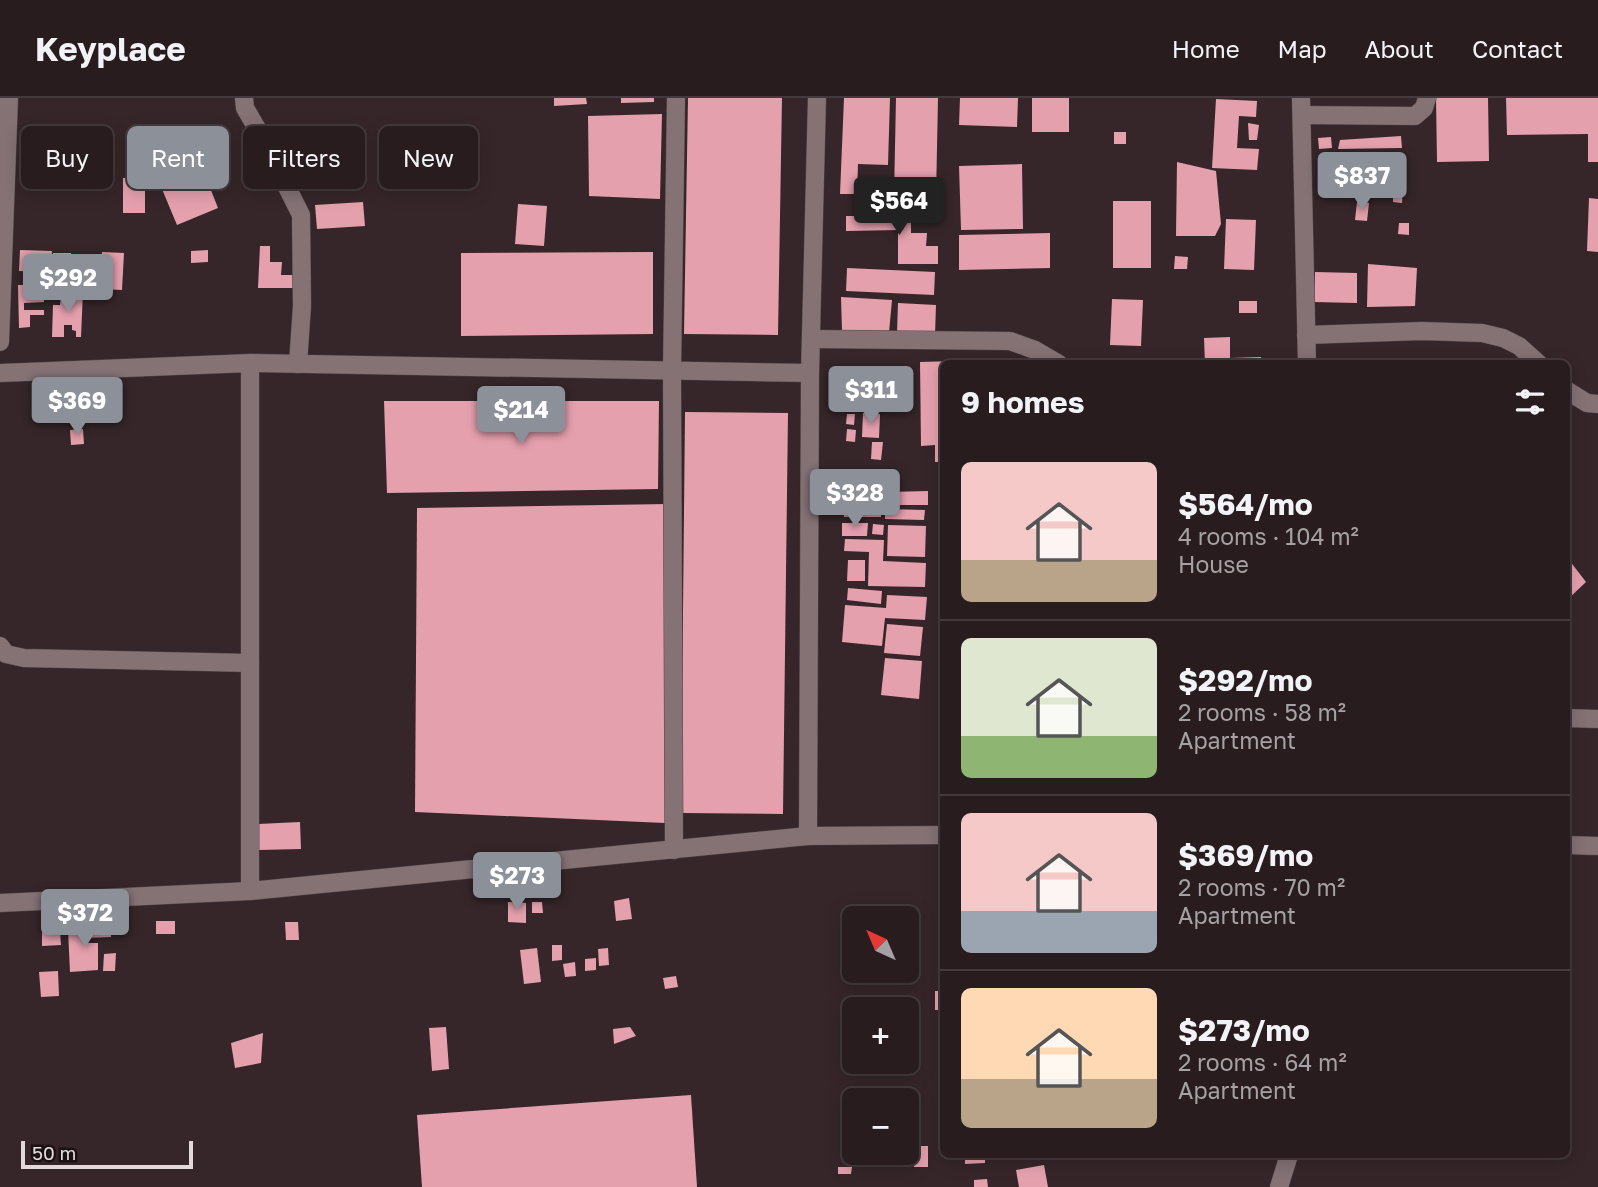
<!DOCTYPE html>
<html lang="en">
<head>
<meta charset="utf-8">
<style>
  body { margin:0; font-family:"Golos Text",sans-serif; background:#302528; color:#f1f3f6; height:100vh; display:flex; flex-direction:column; font-size:26px; white-space:nowrap }
  * { box-sizing:border-box; margin:0 }
  p { font-size:23px; color:#a5a1a4 }
  .icon { flex:none; width:38px; height:38px; fill:none; stroke:currentColor; stroke-width:2; stroke-linecap:round; stroke-linejoin:round }
  .map { position:relative; flex:1; overflow:hidden }
  .panel { position:absolute; left:940px; top:262px; width:630px; height:798px; display:flex; flex-direction:column; background:#281c1f; border-radius:10px; box-shadow:0 4px 18px #0003,0 0 0 2px #443a3d }
  .panel>* { flex:none }
  .hud { position:absolute; left:21px; top:28px; width:665px; height:63px; display:flex; gap:14px }
  .needle { width:46px; rotate:316deg }
  .tools { position:absolute; left:842px; top:808px; display:grid; gap:14px }
  .tools a { display:grid; place-items:center; width:77px; height:77px; border-radius:10px; background:#281c1f; box-shadow:0 4px 18px #0003,0 0 0 2px #443a3d; font-size:35px }
  .scale { position:absolute; left:21px; bottom:18px; width:172px; box-sizing:border-box; padding-left:7px; border:4px solid #e3d9db; border-top:0; font-size:19px; line-height:24px; white-space:nowrap; color:#e3d9db; -webkit-text-stroke:5px #191213; paint-order:stroke }
  .price { position:absolute; translate:-50% -60px; padding:0 16px; border-radius:7px; background:#8c9099; color:#fff; font-size:23px; line-height:46px; filter:drop-shadow(0 2px 4px #0008) }
  .price::after { content:''; position:absolute; left:50%; top:42px; width:21px; height:16px; margin-left:-10px; background:inherit; clip-path:polygon(0 0,100% 0,50% 100%) }
  .price.current { background:#222; color:#fff }
  ul { padding:0; list-style:none }
  li { display:flex; align-items:center; gap:21px; height:175px; padding:0 21px }
  li+li { border-top:2px solid #443a3d }
  li span { display:grid; place-items:center; flex:none; width:196px; height:140px; border-radius:10px; color:#555 }
  li>.icon { margin-inline-start:auto }
  span .icon { width:84px; height:84px; fill:#fffc; stroke-width:1 }
  li b { font-size:30px }
  h2 { display:flex; justify-content:space-between; align-items:center; height:84px; padding:0 21px; font-size:30px }
  .chip { padding:0 24px; border-radius:10px; background:#281c1f; box-shadow:0 4px 18px #0003,0 0 0 2px #443a3d; font-size:24px; line-height:63px }
  .chip.current { background:#8c9099; color:#fff }
  header { display:flex; align-items:center; gap:42px; box-sizing:border-box; height:98px; padding:0 35px; background:#281c1f; border-bottom:2px solid #443a3d }
  header strong { font-size:33px }
  nav { display:flex; gap:38px; margin-inline-start:auto; font-size:24px }
  .map>svg:first-child { display:block }
  .building { fill:#e5a0ae }
  .lines { fill:none; stroke-linecap:round; stroke-linejoin:round }
  .minor-casing { stroke:#504446; stroke-width:19 }
  .minor { stroke:#847275; stroke-width:18 }
</style>
</head>
<body>
<header>
<strong>Keyplace</strong>
<nav><a>Home</a><a>Map</a><a>About</a><a>Contact</a></nav>
</header>
<div class="map">
<svg width="1598" height="1089" viewBox="0 0 1598 1089">
  <rect width="100%" height="100%" fill="#362629"/>
  <!-- building -->
  <g class="building">
    <path d="M 554,0 L 586,0 L 587,6 L 554,8 Z"/>
    <path d="M 621,0 L 654,0 L 654,4 L 621,5 Z"/>
    <path d="M 688,0 L 782,0 L 778,237 L 684,236 Z"/>
    <path d="M 844,0 L 890,0 L 888,67 L 858,66 L 857,96 L 840,96 Z"/>
    <path d="M 896,0 L 938,0 L 936,99 L 894,98 Z"/>
    <path d="M 960,0 L 1018,0 L 1017,29 L 959,27 Z"/>
    <rect x="1032" y="0" width="37" height="34"/>
    <path d="M 1436,0 L 1488,0 L 1489,63 L 1437,64 Z"/>
    <path d="M 1506,0 L 1598,0 L 1598,64 L 1588,64 L 1588,36 L 1507,37 Z"/>
    <path d="M 1216,1 L 1257,3 L 1256,19 L 1239,18 L 1237,50 L 1259,51 L 1257,72 L 1212,70 Z"/>
    <path d="M 662,16 L 660,101 L 589,98 L 588,18 Z"/>
    <path d="M 1248,25 L 1259,27 L 1257,42 L 1249,42 Z"/>
    <rect x="1114" y="34" width="12" height="12"/>
    <path d="M 1401,38 L 1402,50 L 1338,51 L 1340,42 Z"/>
    <path d="M 1331,39 L 1332,50 L 1319,51 L 1318,40 Z"/>
    <path d="M 191,42 L 203,69 L 209,66 L 214,79 L 207,82 L 218,110 L 177,127 L 154,72 L 166,68 L 160,55 Z"/>
    <path d="M 1357,55 L 1369,55 L 1368,76 L 1349,76 L 1349,67 L 1359,64 Z"/>
    <path d="M 1177,64 L 1216,73 L 1221,126 L 1215,138 L 1176,138 Z"/>
    <path d="M 1022,66 L 1023,131 L 961,132 L 959,68 Z"/>
    <rect x="123" y="80" width="22" height="35"/>
    <path d="M 1393,87 L 1403,87 L 1402,105 L 1393,104 Z"/>
    <path d="M 1589,100 L 1598,101 L 1598,154 L 1587,153 Z"/>
    <rect x="1113" y="103" width="38" height="67"/>
    <path d="M 363,104 L 365,128 L 317,131 L 315,107 Z"/>
    <path d="M 1357,104 L 1369,105 L 1367,123 L 1355,122 Z"/>
    <path d="M 518,106 L 547,108 L 544,148 L 515,146 Z"/>
    <path d="M 846,118 L 911,118 L 911,135 L 927,135 L 926,148 L 938,148 L 938,166 L 898,166 L 898,132 L 846,133 Z"/>
    <path d="M 1226,121 L 1256,122 L 1254,172 L 1224,171 Z"/>
    <path d="M 1399,125 L 1409,125 L 1409,137 L 1398,136 Z"/>
    <path d="M 1050,135 L 1050,170 L 959,172 L 959,137 Z"/>
    <path d="M 260,148 L 270,148 L 270,164 L 282,164 L 281,177 L 294,177 L 294,190 L 258,190 Z"/>
    <path d="M 20,152 L 52,153 L 51,181 L 43,181 L 43,174 L 19,173 Z"/>
    <path d="M 208,152 L 208,164 L 191,165 L 191,153 Z"/>
    <path d="M 102,154 L 124,155 L 122,192 L 100,191 Z"/>
    <path d="M 653,154 L 653,236 L 461,238 L 461,155 Z"/>
    <rect x="53" y="155" width="18" height="11"/>
    <path d="M 1175,158 L 1188,159 L 1187,171 L 1174,171 Z"/>
    <path d="M 1368,166 L 1417,170 L 1415,208 L 1367,209 Z"/>
    <path d="M 847,170 L 935,174 L 934,197 L 846,193 Z"/>
    <path d="M 1315,174 L 1357,175 L 1357,205 L 1314,204 Z"/>
    <path d="M 53,177 L 83,178 L 83,189 L 60,188 L 60,198 L 52,198 Z"/>
    <path d="M 18,187 L 47,187 L 47,193 L 30,192 L 30,200 L 44,200 L 44,204 L 24,205 L 24,212 L 44,212 L 44,217 L 30,217 L 30,229 L 19,230 Z"/>
    <path d="M 71,193 L 83,193 L 81,239 L 76,239 L 76,233 L 72,232 L 72,227 L 64,227 L 64,239 L 52,239 L 53,207 L 60,207 L 61,196 L 67,196 L 67,201 L 71,201 Z"/>
    <path d="M 841,199 L 892,202 L 889,234 L 842,233 Z"/>
    <path d="M 1112,201 L 1143,202 L 1141,248 L 1110,247 Z"/>
    <rect x="1239" y="203" width="18" height="12"/>
    <path d="M 898,205 L 936,207 L 935,237 L 897,235 Z"/>
    <path d="M 1230,239 L 1230,260 L 1261,259 L 1262,266 L 1205,266 L 1204,240 Z"/>
    <path d="M 989,262 L 989,266 L 943,266 L 943,364 L 935,364 L 935,347 L 921,348 L 920,264 Z"/>
    <path d="M 384,303 L 659,303 L 658,391 L 387,395 Z"/>
    <path d="M 71,307 L 85,308 L 84,326 L 69,325 Z"/>
    <path d="M 685,314 L 788,315 L 783,716 L 681,715 Z"/>
    <path d="M 863,315 L 880,316 L 879,340 L 862,339 Z"/>
    <path d="M 847,316 L 855,316 L 854,327 L 846,326 Z"/>
    <path d="M 83,331 L 84,346 L 71,347 L 70,332 Z"/>
    <path d="M 847,331 L 856,332 L 855,344 L 846,343 Z"/>
    <path d="M 872,344 L 883,344 L 881,362 L 871,361 Z"/>
    <path d="M 844,390 L 882,390 L 881,419 L 844,419 Z"/>
    <path d="M 928,393 L 928,407 L 888,407 L 888,394 Z"/>
    <path d="M 668,406 L 665,725 L 415,714 L 417,410 Z"/>
    <path d="M 885,411 L 925,412 L 924,422 L 885,421 Z"/>
    <path d="M 842,425 L 868,425 L 867,438 L 842,438 Z"/>
    <path d="M 873,426 L 884,427 L 883,437 L 872,436 Z"/>
    <path d="M 888,427 L 926,428 L 925,459 L 887,458 Z"/>
    <path d="M 845,441 L 884,442 L 883,463 L 926,465 L 925,489 L 868,488 L 869,454 L 844,453 Z"/>
    <path d="M 1566,458 L 1586,484 L 1566,503 Z"/>
    <path d="M 848,462 L 865,462 L 865,483 L 847,483 Z"/>
    <path d="M 848,490 L 882,493 L 881,506 L 847,502 Z"/>
    <path d="M 887,497 L 927,499 L 925,522 L 885,520 L 882,548 L 842,544 L 845,507 L 886,510 Z"/>
    <path d="M 887,526 L 923,529 L 920,558 L 884,555 Z"/>
    <path d="M 941,530 L 943,530 L 943,602 L 938,602 Z"/>
    <path d="M 885,560 L 922,563 L 919,601 L 881,597 Z"/>
    <path d="M 300,724 L 301,751 L 259,752 L 258,726 Z"/>
    <path d="M 629,800 L 632,821 L 616,823 L 614,803 Z"/>
    <path d="M 508,804 L 526,805 L 526,825 L 508,824 Z"/>
    <path d="M 532,804 L 542,804 L 543,815 L 532,815 Z"/>
    <rect x="156" y="823" width="19" height="13"/>
    <path d="M 285,824 L 298,824 L 299,842 L 286,842 Z"/>
    <path d="M 111,830 L 111,839 L 84,840 L 84,845 L 98,845 L 98,872 L 70,874 L 68,832 Z"/>
    <path d="M 60,833 L 61,847 L 42,848 L 42,834 Z"/>
    <path d="M 552,847 L 562,847 L 562,862 L 552,863 Z"/>
    <path d="M 537,850 L 541,884 L 524,886 L 520,852 Z"/>
    <path d="M 608,850 L 609,867 L 599,868 L 598,851 Z"/>
    <path d="M 116,855 L 115,873 L 103,873 L 104,856 Z"/>
    <path d="M 596,860 L 596,872 L 585,873 L 585,861 Z"/>
    <path d="M 575,864 L 576,878 L 565,879 L 563,866 Z"/>
    <path d="M 58,873 L 59,898 L 41,899 L 39,874 Z"/>
    <path d="M 676,878 L 678,889 L 665,891 L 663,880 Z"/>
    <rect x="935" y="893" width="8" height="19"/>
    <path d="M 446,929 L 449,971 L 432,973 L 429,930 Z"/>
    <path d="M 630,929 L 636,938 L 614,946 L 613,931 Z"/>
    <path d="M 263,935 L 261,965 L 235,970 L 231,945 Z"/>
    <path d="M 691,997 L 697,1089 L 422,1089 L 417,1017 Z"/>
    <rect x="914" y="1048" width="14" height="21"/>
    <path d="M 965,1057 L 985,1057 L 985,1065 L 965,1066 Z"/>
    <path d="M 1044,1067 L 1048,1089 L 1019,1089 L 1016,1072 Z"/>
    <path d="M 838,1069 L 852,1069 L 851,1076 L 838,1076 Z"/>
    <path d="M 987,1081 L 988,1089 L 974,1089 L 974,1082 Z"/>
  </g>
  <g class="lines">
    <defs>
      <g id="minor">
        <path d="M 244,0 L 245,10 L 263,41 L 301,117 L 302,208 L 298,266"/>
        <path d="M 1301,0 L 1307,266"/>
        <path d="M 1302,17 L 1415,18 L 1424,10 L 1427,0"/>
        <path d="M 1306,237 L 1422,233 L 1482,235 L 1503,240 L 1519,248 L 1539,266"/>
        <path d="M 811,241 L 1010,243 L 1035,252 L 1059,266"/>
        <path d="M 0,244 L 9,0"/>
        <path d="M 250,265 L 250,793"/>
        <path d="M 0,275 L 250,265 L 810,275"/>
        <path d="M 1566,292 L 1587,305 L 1598,306"/>
        <path d="M 0,548 L 6,556 L 24,560 L 250,565"/>
        <path d="M 1566,620 L 1598,621"/>
        <path d="M 808,738 L 810,275 L 817,0"/>
        <path d="M 1566,747 L 1598,748"/>
        <path d="M 674,752 L 672,273 L 676,0"/>
        <path d="M 0,805 L 250,793 L 808,738 L 943,737"/>
        <path d="M 1279,1089 L 1289,1057"/>
      </g>
    </defs>
    <!-- minor casing -->
    <use href="#minor" class="minor-casing"/>
    <!-- minor -->
    <use href="#minor" class="minor"/>
  </g>
</svg>
<div class="tools">
<a><svg class="needle" viewBox="-14 -14 28 28"><path d="M0-13l5 13h-10z" fill="#e53935"/><path d="M0 13l5-13h-10z" fill="#a5a1a4"/></svg></a>
<a>+</a>
<a>−</a>
</div>
<div class="scale">50 m</div>
<b class="price" style="left:1362px;top:114px">$837</b>
<b class="price current" style="left:899px;top:139px">$564</b>
<b class="price" style="left:68px;top:216px">$292</b>
<b class="price" style="left:871px;top:328px">$311</b>
<b class="price" style="left:77px;top:339px">$369</b>
<b class="price" style="left:521px;top:348px">$214</b>
<b class="price" style="left:855px;top:431px">$328</b>
<b class="price" style="left:517px;top:814px">$273</b>
<b class="price" style="left:85px;top:851px">$372</b>
<div class="hud">
<a class="chip">Buy</a>
<a class="chip current">Rent</a>
<a class="chip">Filters</a>
<a class="chip">New</a>
</div>
<section class="panel">
<h2>9 homes<svg class="icon" aria-label="filters" viewBox="0 0 24 24"><path d="M4 7h16M4 17h16"/><circle cx="9" cy="7" r="2"/><circle cx="15" cy="17" r="2"/></svg></h2>
<ul>
<li><span style="background:linear-gradient(#f6c9c9 70%,#b9a48a 0)"><svg class="icon" aria-label="home" viewBox="0 0 24 24"><path d="M3 11l9-7 9 7M6 9v11h12V9"/></svg></span><div><b>$564/mo</b><p>4 rooms · 104 m²</p><p>House</p></div></li>
<li><span style="background:linear-gradient(#dfe7d0 70%,#8fb573 0)"><svg class="icon" aria-label="home" viewBox="0 0 24 24"><path d="M3 11l9-7 9 7M6 9v11h12V9"/></svg></span><div><b>$292/mo</b><p>2 rooms · 58 m²</p><p>Apartment</p></div></li>
<li><span style="background:linear-gradient(#f6c9c9 70%,#9aa5b1 0)"><svg class="icon" aria-label="home" viewBox="0 0 24 24"><path d="M3 11l9-7 9 7M6 9v11h12V9"/></svg></span><div><b>$369/mo</b><p>2 rooms · 70 m²</p><p>Apartment</p></div></li>
<li><span style="background:linear-gradient(#ffd9b3 65%,#b9a48a 0)"><svg class="icon" aria-label="home" viewBox="0 0 24 24"><path d="M3 11l9-7 9 7M6 9v11h12V9"/></svg></span><div><b>$273/mo</b><p>2 rooms · 64 m²</p><p>Apartment</p></div></li>
</ul>
</section>
</div>
</body>
</html>
